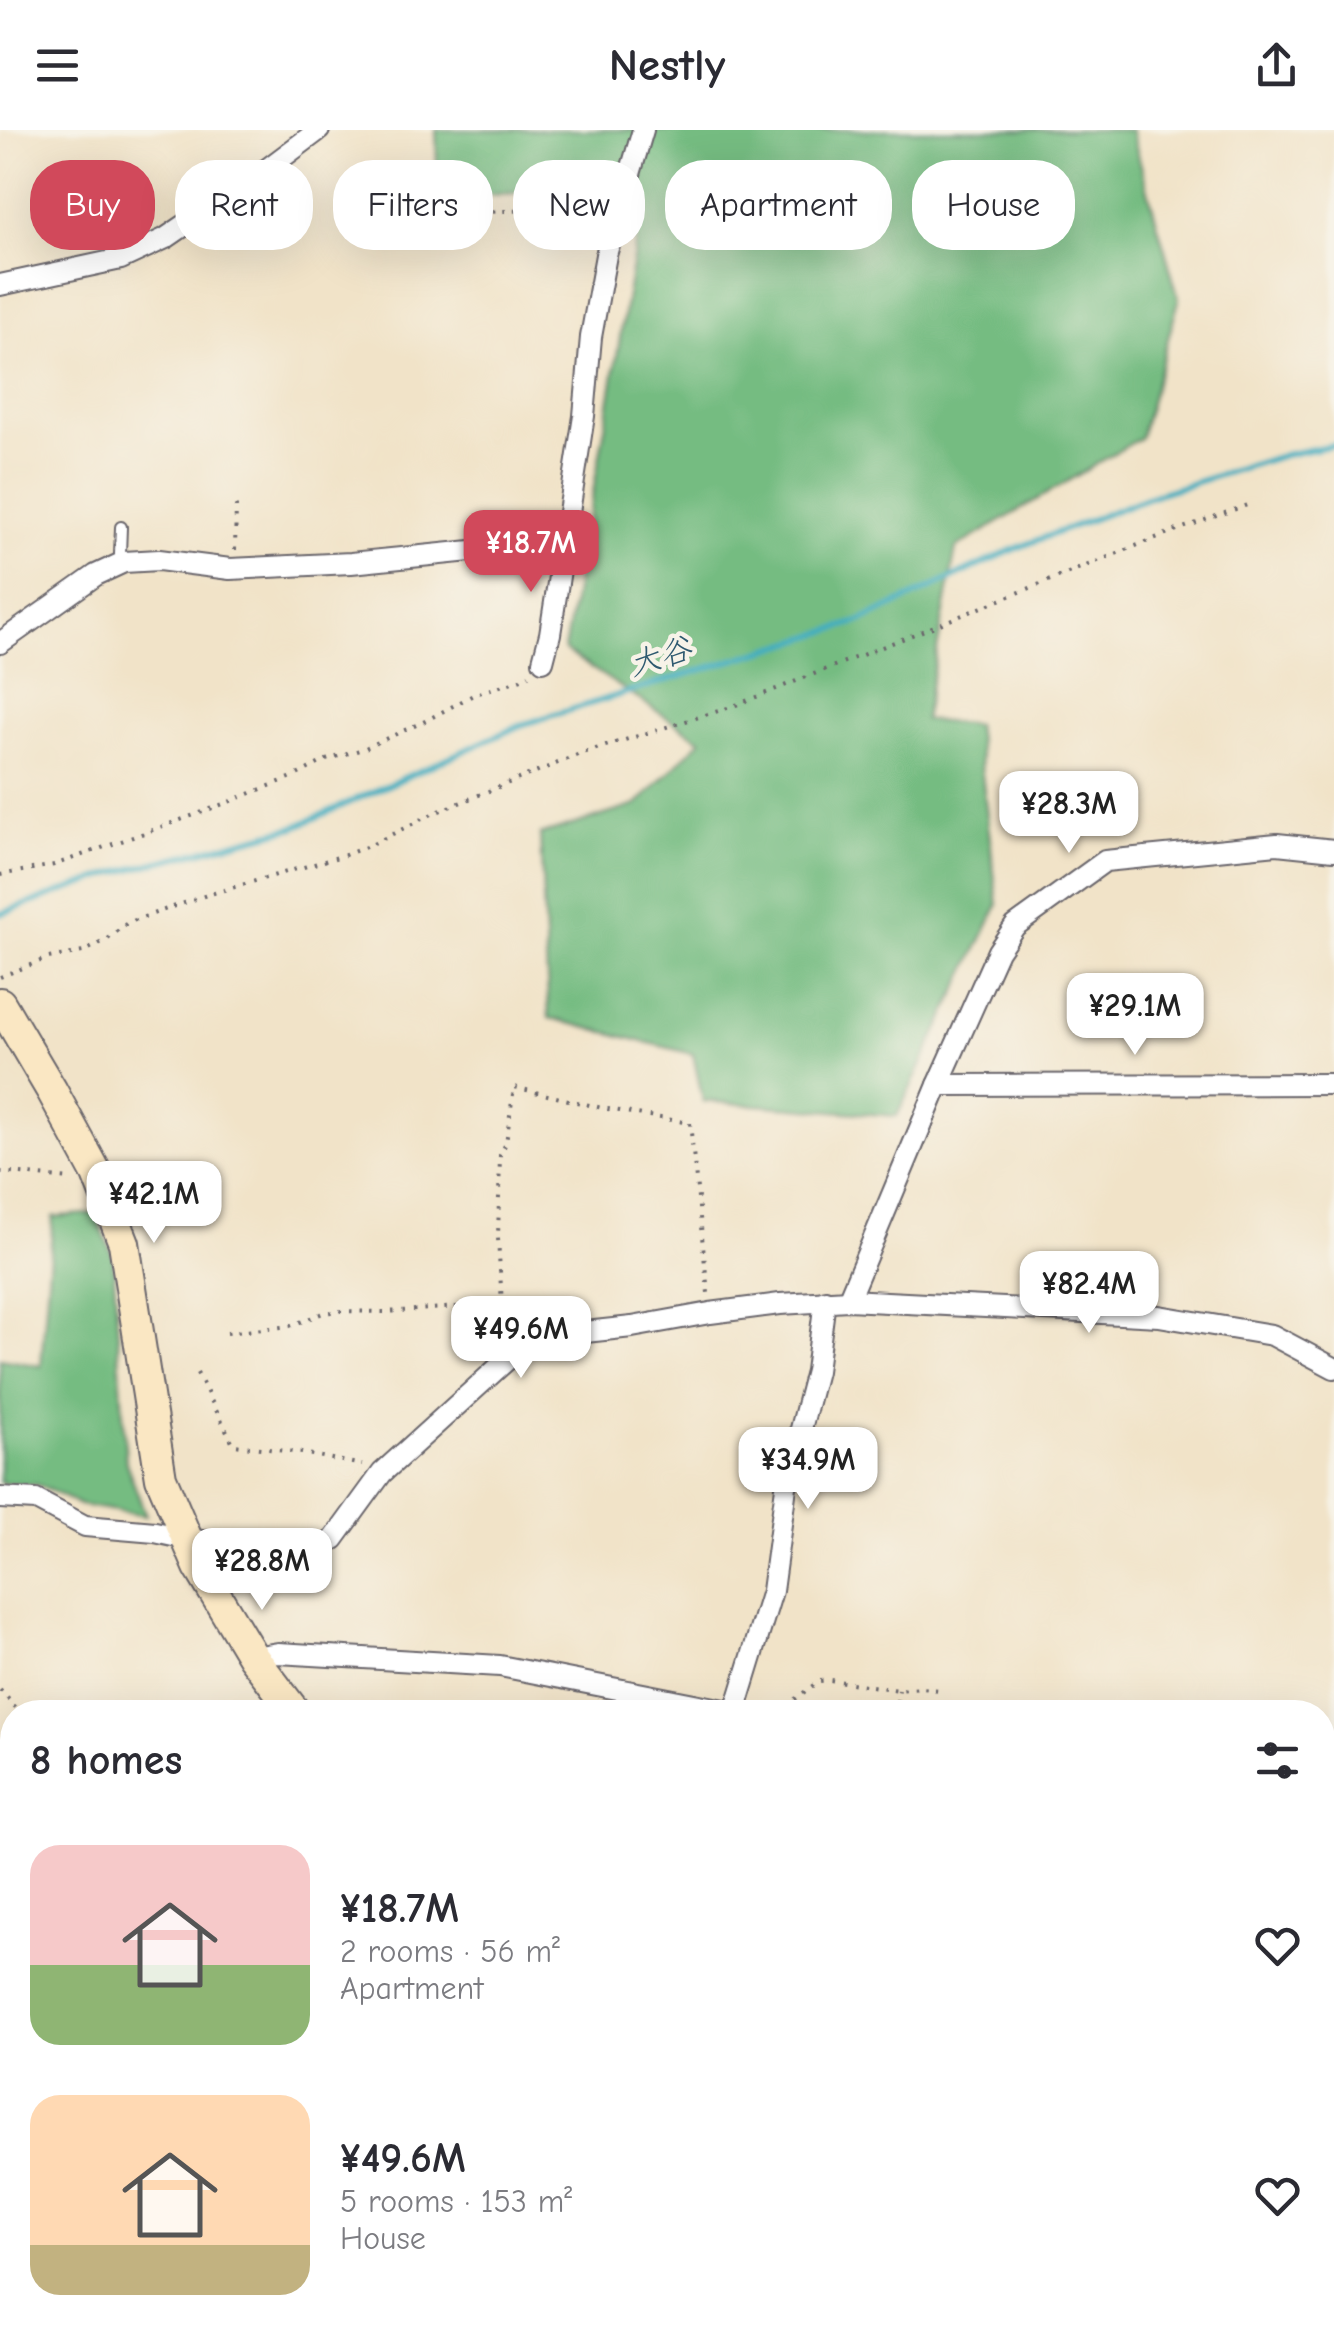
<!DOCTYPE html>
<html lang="en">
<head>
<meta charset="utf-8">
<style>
  body { margin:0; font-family:"Comic Neue","Klee One",sans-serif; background:#f2f2f3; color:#2b2b33; height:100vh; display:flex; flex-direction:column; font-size:38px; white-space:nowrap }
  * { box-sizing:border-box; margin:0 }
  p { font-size:32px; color:#7c7c81 }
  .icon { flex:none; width:55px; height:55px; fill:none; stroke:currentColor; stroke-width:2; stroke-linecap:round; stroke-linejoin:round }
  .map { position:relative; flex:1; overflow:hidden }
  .drawer { position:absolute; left:0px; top:1570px; width:1335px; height:642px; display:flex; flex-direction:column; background:#fff; border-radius:40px 40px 0 0; box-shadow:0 10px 40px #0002 }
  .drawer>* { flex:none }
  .guide { position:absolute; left:30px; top:30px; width:1275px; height:90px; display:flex; gap:20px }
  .price { position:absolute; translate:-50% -85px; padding:0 22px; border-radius:20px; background:#fff; color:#222; font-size:32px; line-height:65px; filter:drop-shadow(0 2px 5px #0008) }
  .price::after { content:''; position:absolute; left:50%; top:60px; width:30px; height:22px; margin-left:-15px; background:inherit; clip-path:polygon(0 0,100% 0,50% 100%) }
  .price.active { background:#d1495b; color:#fff }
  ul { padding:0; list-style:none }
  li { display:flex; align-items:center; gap:30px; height:250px; padding:0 30px }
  li span { display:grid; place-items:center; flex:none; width:280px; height:200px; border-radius:30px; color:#555 }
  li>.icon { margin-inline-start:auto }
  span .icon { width:120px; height:120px; fill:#fffc; stroke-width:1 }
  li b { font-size:42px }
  h2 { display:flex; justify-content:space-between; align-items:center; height:120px; padding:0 30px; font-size:42px }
  .tag { padding:0 35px; border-radius:40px; background:#fff; box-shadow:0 10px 40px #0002; font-size:35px; line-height:90px }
  .tag.active { background:#d1495b; color:#fff }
  header { display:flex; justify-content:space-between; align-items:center; height:130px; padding:0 30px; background:#fff; font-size:45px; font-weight:700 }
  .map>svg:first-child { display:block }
  .forest { fill:#74bc81; stroke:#4b6f5e; stroke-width:2.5 }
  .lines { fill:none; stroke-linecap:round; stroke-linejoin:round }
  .stream { stroke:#42aec0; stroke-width:6 }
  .lane-casing { stroke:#6a666c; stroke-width:14 }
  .street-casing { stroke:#6a666c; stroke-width:24 }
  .secondary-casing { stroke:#6a666c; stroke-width:34 }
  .path { stroke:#6a666c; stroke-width:4; stroke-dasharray:2.5 8; stroke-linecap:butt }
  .lane { stroke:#fff; stroke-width:10 }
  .street { stroke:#fff; stroke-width:20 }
  .secondary { stroke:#fae7c3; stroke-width:30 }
  .labels { text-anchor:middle; stroke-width:9; stroke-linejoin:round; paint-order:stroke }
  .water-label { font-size:32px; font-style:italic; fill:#2f5a70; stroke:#f7f3e8 }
</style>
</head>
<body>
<header><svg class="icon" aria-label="menu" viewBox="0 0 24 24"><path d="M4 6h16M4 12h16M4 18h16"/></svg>Nestly<svg class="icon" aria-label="share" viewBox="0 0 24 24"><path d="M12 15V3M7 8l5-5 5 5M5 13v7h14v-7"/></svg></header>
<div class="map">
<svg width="1334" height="2211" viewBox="0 0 1334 2211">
  <rect width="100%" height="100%" fill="#f7f3e8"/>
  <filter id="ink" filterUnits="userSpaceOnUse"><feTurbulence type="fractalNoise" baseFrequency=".01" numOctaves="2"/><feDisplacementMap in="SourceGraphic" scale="20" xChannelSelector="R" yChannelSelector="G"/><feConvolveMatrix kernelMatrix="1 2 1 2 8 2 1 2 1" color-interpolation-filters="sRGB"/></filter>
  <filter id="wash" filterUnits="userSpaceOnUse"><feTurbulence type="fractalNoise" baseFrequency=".0048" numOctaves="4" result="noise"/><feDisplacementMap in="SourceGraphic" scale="40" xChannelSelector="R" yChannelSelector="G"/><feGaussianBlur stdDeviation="2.25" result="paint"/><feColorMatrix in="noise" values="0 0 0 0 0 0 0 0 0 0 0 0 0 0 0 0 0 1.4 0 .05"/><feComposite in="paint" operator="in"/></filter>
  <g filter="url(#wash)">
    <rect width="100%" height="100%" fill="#f1e3c8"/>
    <!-- forest -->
    <g class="forest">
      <path d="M 436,0 L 1131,0 L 1179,170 L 1140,308 L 956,418 L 924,590 L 976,595 L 998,775 L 897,986 L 703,971 L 693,924 L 549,888 L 540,705 L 637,675 L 701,610 L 564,520 L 607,286 L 641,81 L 537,61 L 438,70 Z"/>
      <path d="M 95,1083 L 113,1126 L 126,1333 L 146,1386 L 80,1375 L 38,1355 L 0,1353 L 0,1229 L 41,1236 L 53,1087 Z"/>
      <path d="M 0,1630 L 12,1634 L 12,2200 L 319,2200 L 320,2211 L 0,2211 Z"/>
    </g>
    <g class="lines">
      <!-- stream -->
      <g class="stream">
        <path d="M 0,784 L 112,744 L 295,697 L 521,595 L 861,491 L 1012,420 L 1157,364 L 1284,325 L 1334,315"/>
        <path d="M 0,1648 L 12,1660"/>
        <path d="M 1322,1783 L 1334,1783"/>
        <path d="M 41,2211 L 44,2200"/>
      </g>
    </g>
  </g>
  <g filter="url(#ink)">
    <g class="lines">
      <defs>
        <path id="lane" d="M 121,397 L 120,424 L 124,432"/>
        <g id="street">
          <path d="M 0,155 L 121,129 L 166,108 L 267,39 L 319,0"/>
          <path d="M 0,513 L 96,445 L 124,432 L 159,430 L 230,439 L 351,433 L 531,415 L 564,408"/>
          <path d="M 543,531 L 550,504 L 584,286 L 591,207 L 606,125 L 643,0"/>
          <path d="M 938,955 L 1334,954"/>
          <path d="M 848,1170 L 938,955 L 998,821 L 1015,796 L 1105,731 L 1277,714 L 1334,720"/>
          <path d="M 0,1368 L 36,1370 L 85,1396 L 155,1402 L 187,1409 L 266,1420 L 314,1421 L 334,1409 L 382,1343 L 520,1218 L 548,1206 L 632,1197 L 710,1183 L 780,1174 L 848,1170 L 1159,1186 L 1272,1205 L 1334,1238"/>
          <path d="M 253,1527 L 278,1523 L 500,1536 L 735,1582"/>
          <path d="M 735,1582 L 772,1461 L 786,1357 L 816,1241 L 825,1170"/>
          <path d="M 815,2200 L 817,2211"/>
          <path d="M 663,2211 L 670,2200"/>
        </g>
        <g id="secondary">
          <path d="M 0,873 L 52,961 L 97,1044 L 124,1113 L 161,1348 L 187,1409 L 199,1437 L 253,1527 L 295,1582"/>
          <path d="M 1322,1748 L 1334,1750"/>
          <path d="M 1334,1812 L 1325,1873 L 1327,1941 L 1334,1982"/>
          <path d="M 455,2200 L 458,2211"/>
        </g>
      </defs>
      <!-- lane casing -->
      <use href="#lane" class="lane-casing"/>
      <!-- street casing -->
      <use href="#street" class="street-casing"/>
      <!-- secondary casing -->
      <use href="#secondary" class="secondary-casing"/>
      <!-- path -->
      <g class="path">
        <path d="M 431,93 C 485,77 539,78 594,88"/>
        <path d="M 235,420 L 236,375"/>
        <path d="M 0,745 L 54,735 L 200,683 L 295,646 L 326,630 L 363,619 L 425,591 L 473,565 L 522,549 L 529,545"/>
        <path d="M 0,847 L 48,828 L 83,822 L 108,809 L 127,793 L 144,787 L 207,765 L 345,725 L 371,715 L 432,684 L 580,624 L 731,577 L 1166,404 L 1250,374"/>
        <path d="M 0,1042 L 70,1049"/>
        <path d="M 502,1174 L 498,1108 L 500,1025 L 506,1013 L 514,957 L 602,978 L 690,993 L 708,1163"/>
        <path d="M 227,1203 L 290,1196 L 323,1183 L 340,1181 L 386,1182 L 502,1174 L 542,1185"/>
        <path d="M 197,1243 L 234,1315 L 302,1323 L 362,1335"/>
        <path d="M 0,1560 L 20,1582"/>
        <path d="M 778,1582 L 819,1551 L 830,1550 L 899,1560 L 921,1558 L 940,1560"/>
        <path d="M 895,1582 L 899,1560"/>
        <path d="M 134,2211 L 138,2200"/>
      </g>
      <!-- lane -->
      <use href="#lane" class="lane"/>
      <!-- street -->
      <use href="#street" class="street"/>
      <!-- secondary -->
      <use href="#secondary" class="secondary"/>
    </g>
  </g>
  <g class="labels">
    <!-- water labels -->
    <g class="water-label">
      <text transform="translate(660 526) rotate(-17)" y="11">大谷</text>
    </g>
  </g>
</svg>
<b class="price active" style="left:531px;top:465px">¥18.7M</b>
<b class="price" style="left:1069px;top:726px">¥28.3M</b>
<b class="price" style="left:1135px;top:928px">¥29.1M</b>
<b class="price" style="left:154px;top:1116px">¥42.1M</b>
<b class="price" style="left:1089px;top:1206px">¥82.4M</b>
<b class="price" style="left:521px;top:1251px">¥49.6M</b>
<b class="price" style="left:808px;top:1382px">¥34.9M</b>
<b class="price" style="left:262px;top:1483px">¥28.8M</b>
<div class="guide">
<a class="tag active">Buy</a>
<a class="tag">Rent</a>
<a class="tag">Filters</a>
<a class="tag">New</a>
<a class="tag">Apartment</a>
<a class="tag">House</a>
</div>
<section class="drawer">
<h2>8 homes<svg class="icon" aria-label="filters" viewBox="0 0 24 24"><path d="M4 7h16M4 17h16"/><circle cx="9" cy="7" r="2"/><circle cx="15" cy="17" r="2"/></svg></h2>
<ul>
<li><span style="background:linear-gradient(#f6c9c9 60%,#8fb573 0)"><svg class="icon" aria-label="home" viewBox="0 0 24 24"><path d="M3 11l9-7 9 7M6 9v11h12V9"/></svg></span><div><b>¥18.7M</b><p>2 rooms · 56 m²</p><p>Apartment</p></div><svg class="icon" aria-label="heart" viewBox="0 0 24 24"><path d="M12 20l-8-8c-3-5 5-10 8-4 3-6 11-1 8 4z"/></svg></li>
<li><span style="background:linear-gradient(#ffd9b3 75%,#c2b280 0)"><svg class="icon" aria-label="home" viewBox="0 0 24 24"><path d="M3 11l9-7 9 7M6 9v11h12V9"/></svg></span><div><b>¥49.6M</b><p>5 rooms · 153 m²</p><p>House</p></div><svg class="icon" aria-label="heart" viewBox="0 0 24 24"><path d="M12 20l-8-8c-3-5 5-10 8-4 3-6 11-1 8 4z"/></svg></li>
</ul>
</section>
</div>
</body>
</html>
